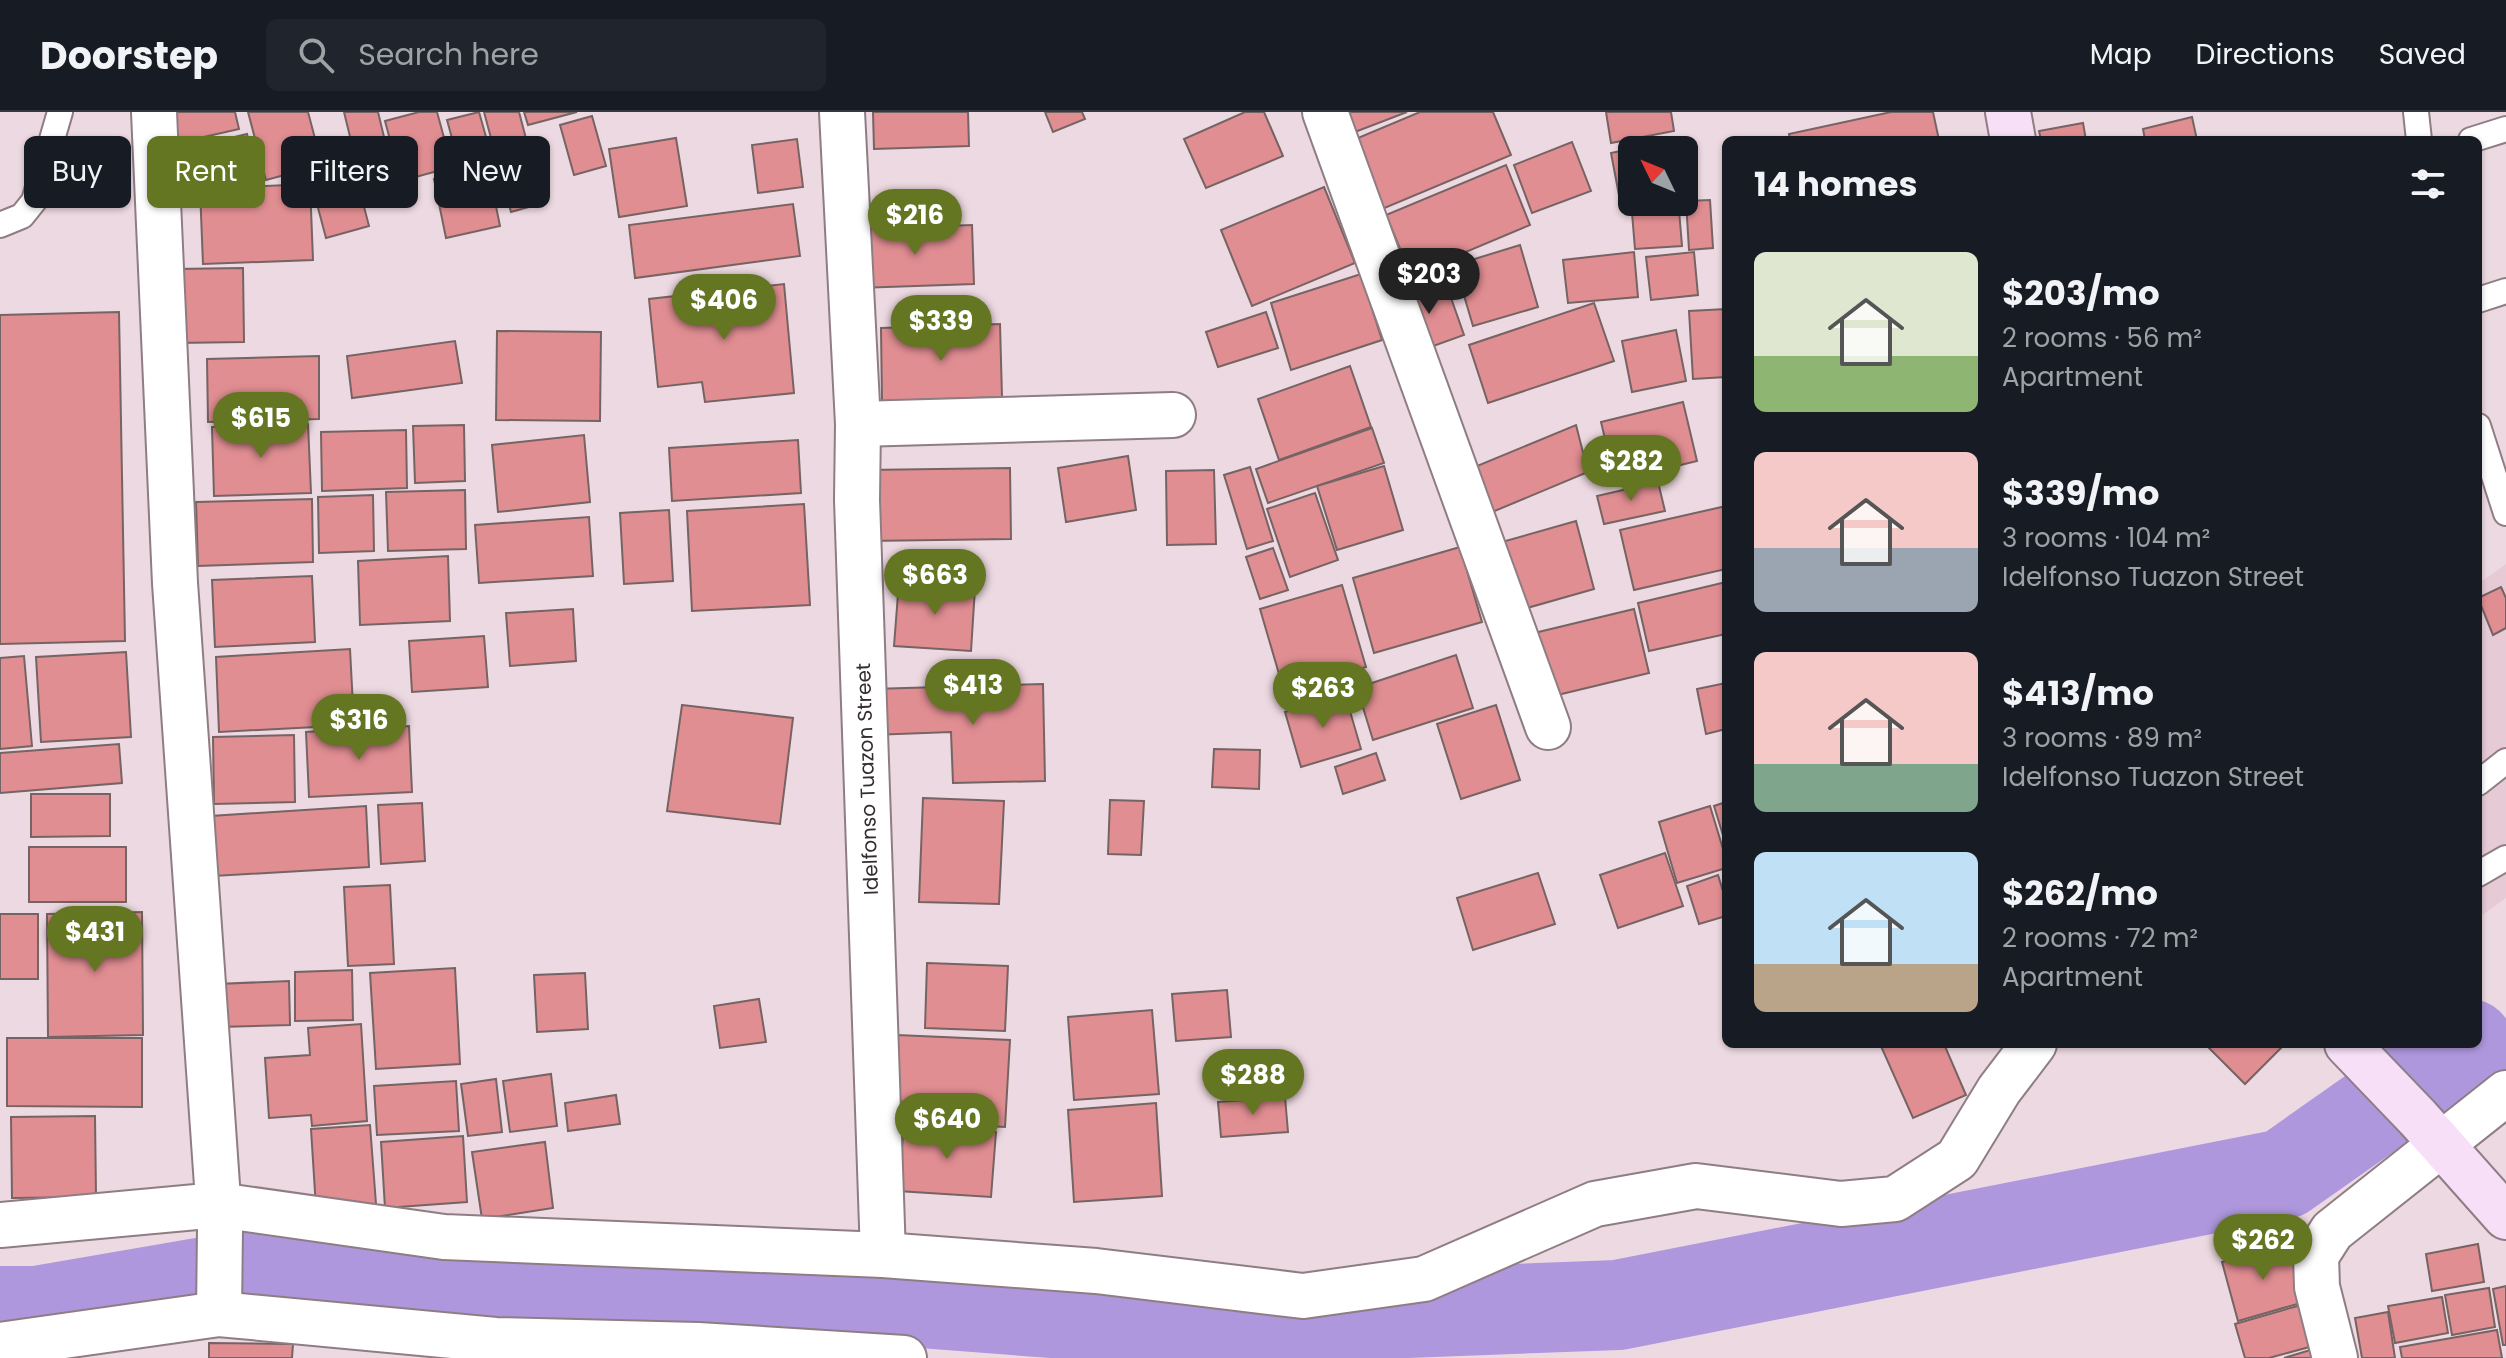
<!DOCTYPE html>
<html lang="en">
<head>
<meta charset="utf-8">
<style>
  body { margin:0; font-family:Poppins,sans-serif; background:#20242c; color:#f1f3f6; height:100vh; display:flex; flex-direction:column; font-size:30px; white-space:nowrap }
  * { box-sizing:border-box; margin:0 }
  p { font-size:26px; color:#9ea1a6 }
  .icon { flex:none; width:44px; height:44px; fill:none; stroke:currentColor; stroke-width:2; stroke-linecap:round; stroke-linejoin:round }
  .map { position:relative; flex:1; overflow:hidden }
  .side { position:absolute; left:1722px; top:24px; width:760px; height:912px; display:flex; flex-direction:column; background:#171b24; border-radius:12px; box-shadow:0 2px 6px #0004 }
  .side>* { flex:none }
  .banner { position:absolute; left:24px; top:24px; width:760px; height:72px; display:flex; gap:16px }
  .needle { width:52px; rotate:313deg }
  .buttons { position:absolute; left:1618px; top:24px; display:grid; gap:16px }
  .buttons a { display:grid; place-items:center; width:80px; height:80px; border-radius:12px; background:#171b24; box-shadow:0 2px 6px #0004; font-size:40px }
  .price { position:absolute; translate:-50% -68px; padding:0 18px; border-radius:28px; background:#657623; color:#fff; font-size:26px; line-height:52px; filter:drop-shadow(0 2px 4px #0008) }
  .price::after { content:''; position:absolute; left:50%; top:48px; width:24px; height:18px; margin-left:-12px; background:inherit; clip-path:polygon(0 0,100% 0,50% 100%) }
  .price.on { background:#222; color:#fff }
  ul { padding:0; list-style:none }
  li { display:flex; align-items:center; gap:24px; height:200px; padding:0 32px }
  li span { display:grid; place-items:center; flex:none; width:224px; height:160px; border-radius:12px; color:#555 }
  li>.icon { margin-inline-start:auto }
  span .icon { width:96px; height:96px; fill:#fffc; stroke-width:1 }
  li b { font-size:34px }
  h2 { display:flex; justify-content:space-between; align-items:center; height:96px; padding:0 32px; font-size:34px }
  .chip { padding:0 28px; border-radius:12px; background:#171b24; box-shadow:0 2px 6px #0004; font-size:28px; line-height:72px }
  .chip.on { background:#657623; color:#fff }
  header { display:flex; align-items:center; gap:48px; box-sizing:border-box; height:112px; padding:0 40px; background:#171b24; border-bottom:2px solid #363941 }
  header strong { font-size:38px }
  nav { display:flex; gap:44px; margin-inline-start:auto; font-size:28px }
  .search { width:560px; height:72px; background:#20242c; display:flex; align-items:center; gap:20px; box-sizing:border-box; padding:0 28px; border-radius:12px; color:#9ea1a6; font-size:30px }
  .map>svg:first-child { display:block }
  .built { fill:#e6cbd6 }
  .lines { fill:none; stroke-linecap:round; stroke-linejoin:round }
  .river { stroke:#ae97dc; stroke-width:90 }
  .building { fill:#e18e92; stroke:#766363; stroke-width:2 }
  .lane-casing { stroke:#8f7d84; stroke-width:28 }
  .street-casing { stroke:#8f7d84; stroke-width:48 }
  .secondary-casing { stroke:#8f7d84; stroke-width:48 }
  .lane { stroke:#fff; stroke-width:24 }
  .street { stroke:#fff; stroke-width:44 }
  .secondary { stroke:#f6dff7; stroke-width:44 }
  .labels { text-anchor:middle; stroke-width:6; stroke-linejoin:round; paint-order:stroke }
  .street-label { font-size:20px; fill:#342d30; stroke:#fff }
</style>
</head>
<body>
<header>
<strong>Doorstep</strong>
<div class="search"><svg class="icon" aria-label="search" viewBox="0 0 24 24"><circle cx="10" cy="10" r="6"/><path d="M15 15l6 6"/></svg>Search here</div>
<nav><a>Map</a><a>Directions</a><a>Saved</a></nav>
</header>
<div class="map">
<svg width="2506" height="1246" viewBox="0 0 2506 1246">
  <rect width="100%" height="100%" fill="#edd9e1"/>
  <!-- built -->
  <path class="built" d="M 2506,452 L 2506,786 L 2478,806 L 2478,472 Z"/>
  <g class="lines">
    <!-- river -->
    <path class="river" d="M 0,1199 L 36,1199 L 298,1154 L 580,1165 L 1170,1210 L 1618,1193 L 2284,1062 L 2469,932"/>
  </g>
  <!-- building -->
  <g class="building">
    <path d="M 165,0 L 235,0 L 239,17 L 173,32 Z"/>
    <path d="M 248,0 L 308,0 L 322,53 L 266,68 Z"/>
    <path d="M 344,0 L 378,0 L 385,29 L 353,37 Z"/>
    <path d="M 419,0 L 437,0 L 452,55 L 401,69 L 385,9 Z"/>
    <path d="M 479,0 L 490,39 L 458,48 L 447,8 Z"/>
    <path d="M 484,0 L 519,0 L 543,91 L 511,100 Z"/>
    <path d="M 524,0 L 577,0 L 528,13 Z"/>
    <path d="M 873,0 L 968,0 L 969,34 L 874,37 Z"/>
    <path d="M 1045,0 L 1082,0 L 1085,7 L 1053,20 Z"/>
    <path d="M 1245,0 L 1264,0 L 1283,44 L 1206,76 L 1184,27 Z"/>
    <path d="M 1347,0 L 1407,0 L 1355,20 Z"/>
    <path d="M 1420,0 L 1493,0 L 1511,43 L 1375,100 L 1346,31 Z"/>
    <path d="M 1606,0 L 1671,0 L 1674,19 L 1611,31 Z"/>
    <path d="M 1891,0 L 1933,0 L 1939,28 L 1790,28 L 1789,22 Z"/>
    <path d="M 592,4 L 606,54 L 574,63 L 560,13 Z"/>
    <path d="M 2192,5 L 2197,28 L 2145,28 L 2143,17 Z"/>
    <path d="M 2083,11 L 2086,28 L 2041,28 L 2039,19 Z"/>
    <path d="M 247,22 L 256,59 L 184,76 L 176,39 Z"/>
    <path d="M 676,26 L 687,94 L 619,105 L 609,37 Z"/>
    <path d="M 797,27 L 803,75 L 758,81 L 752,33 Z"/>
    <path d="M 1678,27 L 1680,38 L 1632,38 L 1632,90 L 1666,90 L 1622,99 L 1611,41 Z"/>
    <path d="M 1572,30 L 1591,79 L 1532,101 L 1514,53 Z"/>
    <path d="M 1506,53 L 1530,113 L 1411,163 L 1386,103 Z"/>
    <path d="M 488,55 L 500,114 L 446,126 L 434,67 Z"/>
    <path d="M 356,64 L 369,114 L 326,126 L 313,77 Z"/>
    <path d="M 310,72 L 313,148 L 203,152 L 200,77 Z"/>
    <path d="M 1324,75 L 1355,151 L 1252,194 L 1221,118 Z"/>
    <path d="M 1710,88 L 1713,136 L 1689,138 L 1686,89 Z"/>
    <path d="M 793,92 L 800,144 L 635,166 L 629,113 Z"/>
    <path d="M 1679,98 L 1682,134 L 1635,137 L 1632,101 Z"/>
    <path d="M 972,113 L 974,172 L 858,176 L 857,117 Z"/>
    <path d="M 1520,133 L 1538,195 L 1473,214 L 1455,153 Z"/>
    <path d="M 1634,140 L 1638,185 L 1568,191 L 1563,148 Z"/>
    <path d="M 1694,140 L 1698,183 L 1651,188 L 1646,145 Z"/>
    <path d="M 243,156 L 244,230 L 175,231 L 175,157 Z"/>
    <path d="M 1361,162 L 1382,228 L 1291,258 L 1271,191 Z"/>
    <path d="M 1444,166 L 1464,223 L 1414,241 L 1395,184 Z"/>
    <path d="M 784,172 L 794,281 L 705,290 L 702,270 L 658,275 L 649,187 Z"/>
    <path d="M 1594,191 L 1614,249 L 1488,291 L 1469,233 Z"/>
    <path d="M 1726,197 L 1726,265 L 1693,267 L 1689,199 Z"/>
    <path d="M 119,200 L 125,529 L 0,532 L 0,203 Z"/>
    <path d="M 1266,200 L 1278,236 L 1218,255 L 1206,220 Z"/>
    <path d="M 1000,212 L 1002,285 L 882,289 L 881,216 Z"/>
    <path d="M 1676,218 L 1686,269 L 1632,280 L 1622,229 Z"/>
    <path d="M 497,219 L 601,220 L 600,309 L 496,308 Z"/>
    <path d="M 455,229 L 462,271 L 352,286 L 347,244 Z"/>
    <path d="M 319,244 L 319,307 L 208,310 L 207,247 Z"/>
    <path d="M 1350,254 L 1371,315 L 1279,348 L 1258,287 Z"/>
    <path d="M 1683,290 L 1697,349 L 1615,369 L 1601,310 Z"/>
    <path d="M 308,312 L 311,381 L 214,384 L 212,315 Z"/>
    <path d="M 464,313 L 465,369 L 415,371 L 413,314 Z"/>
    <path d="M 1576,313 L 1588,360 L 1485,403 L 1465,359 Z"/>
    <path d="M 1372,316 L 1384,351 L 1268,391 L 1256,357 Z"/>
    <path d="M 406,318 L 407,376 L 322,379 L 321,320 Z"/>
    <path d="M 584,323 L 590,390 L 498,400 L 492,333 Z"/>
    <path d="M 798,328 L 801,381 L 672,389 L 669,336 Z"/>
    <path d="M 1128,344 L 1136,398 L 1066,410 L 1058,356 Z"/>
    <path d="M 1384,354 L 1403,418 L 1337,438 L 1317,374 Z"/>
    <path d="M 1250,355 L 1273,429 L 1247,437 L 1224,363 Z"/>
    <path d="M 1010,356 L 1011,427 L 867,429 L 866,358 Z"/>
    <path d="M 1214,358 L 1216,432 L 1167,433 L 1166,359 Z"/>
    <path d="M 1658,370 L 1665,399 L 1604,412 L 1597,384 Z"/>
    <path d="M 465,378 L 466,437 L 388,439 L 386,380 Z"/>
    <path d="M 1315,381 L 1338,448 L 1290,465 L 1267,397 Z"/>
    <path d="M 373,383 L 374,439 L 319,441 L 318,385 Z"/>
    <path d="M 312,387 L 313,450 L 198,454 L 196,390 Z"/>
    <path d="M 804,392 L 810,493 L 692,499 L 687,399 Z"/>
    <path d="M 1726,394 L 1726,457 L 1634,478 L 1620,418 Z"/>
    <path d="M 669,398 L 673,469 L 624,472 L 620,401 Z"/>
    <path d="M 589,405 L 593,464 L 479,471 L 475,413 Z"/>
    <path d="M 1576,409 L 1594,477 L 1513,500 L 1495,432 Z"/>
    <path d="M 1460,435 L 1482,510 L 1374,541 L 1353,466 Z"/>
    <path d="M 1273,436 L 1288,478 L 1260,487 L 1246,445 Z"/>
    <path d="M 448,444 L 450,509 L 360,513 L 358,449 Z"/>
    <path d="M 312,464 L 315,530 L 215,535 L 212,468 Z"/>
    <path d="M 899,469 L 975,476 L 971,539 L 894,534 Z"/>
    <path d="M 1726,470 L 1726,522 L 1649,539 L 1638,491 Z"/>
    <path d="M 1342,473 L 1366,555 L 1284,579 L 1260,497 Z"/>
    <path d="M 2501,475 L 2506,486 L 2506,516 L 2493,523 L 2478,486 Z"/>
    <path d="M 573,497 L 576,549 L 510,554 L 506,501 Z"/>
    <path d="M 1634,497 L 1649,561 L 1545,586 L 1530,522 Z"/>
    <path d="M 484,524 L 488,575 L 412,580 L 409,529 Z"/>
    <path d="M 350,537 L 354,613 L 219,620 L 216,545 Z"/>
    <path d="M 126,540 L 131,625 L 41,630 L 36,545 Z"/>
    <path d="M 1456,543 L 1473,596 L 1373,628 L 1357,576 Z"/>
    <path d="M 24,544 L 32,634 L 0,637 L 0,546 Z"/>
    <path d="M 1726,571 L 1726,617 L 1706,622 L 1697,577 Z"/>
    <path d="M 1043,572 L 1045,669 L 953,671 L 951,620 L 872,623 L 872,577 Z"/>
    <path d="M 1345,582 L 1361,637 L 1301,655 L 1285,600 Z"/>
    <path d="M 682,593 L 793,606 L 780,712 L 667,699 Z"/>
    <path d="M 1496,593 L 1520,668 L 1461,687 L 1437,612 Z"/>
    <path d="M 409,614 L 412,680 L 309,685 L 306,620 Z"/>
    <path d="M 294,623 L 295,690 L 214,692 L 213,625 Z"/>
    <path d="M 119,632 L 122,671 L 0,681 L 0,641 Z"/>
    <path d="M 1214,637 L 1260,638 L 1259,677 L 1212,675 Z"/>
    <path d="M 1376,641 L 1385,668 L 1343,682 L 1335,655 Z"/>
    <path d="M 31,682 L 110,682 L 110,724 L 31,725 Z"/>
    <path d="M 923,686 L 1004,689 L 999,792 L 919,790 Z"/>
    <path d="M 1110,688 L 1144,689 L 1141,743 L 1108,742 Z"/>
    <path d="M 1726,690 L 1726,733 L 1714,694 Z"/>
    <path d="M 422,691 L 425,749 L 381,752 L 378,693 Z"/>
    <path d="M 366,694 L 369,755 L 214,764 L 211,704 Z"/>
    <path d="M 1710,694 L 1726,747 L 1726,756 L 1677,771 L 1659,710 Z"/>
    <rect x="29" y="735" width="97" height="55"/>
    <path d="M 1665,741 L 1683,794 L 1618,816 L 1600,763 Z"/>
    <path d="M 1538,761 L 1555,812 L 1473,838 L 1457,786 Z"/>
    <path d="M 1718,763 L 1726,789 L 1726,804 L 1699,812 L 1687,774 Z"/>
    <path d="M 390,773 L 394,852 L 348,854 L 344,775 Z"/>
    <path d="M 142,800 L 143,923 L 48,925 L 47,802 Z"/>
    <rect x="0" y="802" width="38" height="65"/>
    <path d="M 927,851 L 1008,854 L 1005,919 L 925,916 Z"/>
    <path d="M 455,856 L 460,952 L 376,957 L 370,861 Z"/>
    <path d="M 352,858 L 353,908 L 295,909 L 295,860 Z"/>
    <path d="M 585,861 L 588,917 L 537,920 L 534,863 Z"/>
    <path d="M 289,869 L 290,913 L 218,915 L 217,872 Z"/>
    <path d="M 1227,878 L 1231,925 L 1176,929 L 1172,882 Z"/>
    <path d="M 759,887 L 766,930 L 720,936 L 714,894 Z"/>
    <path d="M 1152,898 L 1159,982 L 1074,988 L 1068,905 Z"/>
    <path d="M 361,912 L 367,1009 L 312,1014 L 311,1003 L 269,1006 L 265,946 L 310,943 L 308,916 Z"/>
    <path d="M 897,923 L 1010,928 L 1005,1015 L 893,1009 Z"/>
    <path d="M 7,926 L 142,926 L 142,995 L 7,994 Z"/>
    <path d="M 1880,932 L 1944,932 L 1966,983 L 1913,1006 Z"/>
    <path d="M 2205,932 L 2285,932 L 2245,972 Z"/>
    <path d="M 551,962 L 557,1014 L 510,1020 L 503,969 Z"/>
    <path d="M 496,967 L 502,1020 L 468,1024 L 461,972 Z"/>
    <path d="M 456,969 L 459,1019 L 377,1023 L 374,974 Z"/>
    <path d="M 616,983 L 620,1012 L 568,1019 L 565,991 Z"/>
    <path d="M 1285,985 L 1288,1020 L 1221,1025 L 1218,990 Z"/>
    <path d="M 1156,991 L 1162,1084 L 1074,1090 L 1068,998 Z"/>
    <path d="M 95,1004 L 96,1085 L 12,1086 L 11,1005 Z"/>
    <path d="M 370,1013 L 376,1092 L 316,1096 L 311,1017 Z"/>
    <path d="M 904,1013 L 996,1020 L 991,1085 L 898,1079 Z"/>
    <path d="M 463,1024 L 467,1090 L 385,1096 L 381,1030 Z"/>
    <path d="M 545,1030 L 553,1096 L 482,1107 L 472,1040 Z"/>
    <path d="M 2288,1132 L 2304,1190 L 2238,1209 L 2222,1150 Z"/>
    <path d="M 2478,1132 L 2484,1170 L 2432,1179 L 2426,1142 Z"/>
    <path d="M 2506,1174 L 2506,1233 L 2503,1233 L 2493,1177 Z"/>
    <path d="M 2489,1176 L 2495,1215 L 2452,1223 L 2445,1183 Z"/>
    <path d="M 2442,1185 L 2448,1221 L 2395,1231 L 2388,1194 Z"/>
    <path d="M 2301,1193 L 2313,1234 L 2269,1246 L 2245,1246 L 2235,1212 Z"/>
    <path d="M 2388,1200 L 2395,1246 L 2362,1246 L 2355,1206 Z"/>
    <path d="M 2497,1218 L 2502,1246 L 2402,1246 L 2400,1235 Z"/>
    <path d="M 209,1231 L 293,1232 L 292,1246 L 209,1246 Z"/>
    <path d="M 2317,1236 L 2320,1246 L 2284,1246 Z"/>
  </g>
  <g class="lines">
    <defs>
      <g id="lane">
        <path d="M 2416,0 L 2419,28"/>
        <path d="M 2471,28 L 2506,17"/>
        <path d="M 0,113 L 22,104 L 34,89 L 60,0"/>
        <path d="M 2478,188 L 2506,179"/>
        <path d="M 2478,314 L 2506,401"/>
        <path d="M 2478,671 L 2506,649"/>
        <path d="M 2478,762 L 2506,746"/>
      </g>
      <g id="street">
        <path d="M 154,0 L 175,471 L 220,1116 L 219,1202"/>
        <path d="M 842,0 L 858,312 L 857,388 L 883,1143"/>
        <path d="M 1325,0 L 1548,615"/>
        <path d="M 858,312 L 1173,303"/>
        <path d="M 0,1113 L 218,1093 L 444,1125 L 883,1143 L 1096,1159 L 1303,1184 L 1424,1167 L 1595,1092 L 1696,1074 L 1841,1092 L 1895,1087 L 1957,1047 L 1999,978 L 2034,932"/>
        <path d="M 0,1233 L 219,1202 L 495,1228 L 698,1233 L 904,1246"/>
        <path d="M 2335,1246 L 2317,1175 L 2316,1144 L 2332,1119 L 2506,981"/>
      </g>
      <g id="secondary">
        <path d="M 2008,0 L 2013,28"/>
        <path d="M 2347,932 L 2418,1006 L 2506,1105"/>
      </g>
    </defs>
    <!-- lane casing -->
    <use href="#lane" class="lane-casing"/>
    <!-- street casing -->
    <use href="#street" class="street-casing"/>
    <!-- secondary casing -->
    <use href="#secondary" class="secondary-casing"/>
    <!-- lane -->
    <use href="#lane" class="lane"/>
    <!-- street -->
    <use href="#street" class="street"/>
    <!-- secondary -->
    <use href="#secondary" class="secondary"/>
  </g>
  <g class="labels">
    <!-- street labels -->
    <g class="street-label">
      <text transform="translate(867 667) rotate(-92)" y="7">Idelfonso Tuazon Street</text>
    </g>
  </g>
</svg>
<div class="buttons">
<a><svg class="needle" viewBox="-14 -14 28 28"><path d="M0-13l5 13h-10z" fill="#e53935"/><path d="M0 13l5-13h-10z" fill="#9ea1a6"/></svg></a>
</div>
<b class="price" style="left:915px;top:145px">$216</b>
<b class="price on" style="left:1429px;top:204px">$203</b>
<b class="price" style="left:724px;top:230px">$406</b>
<b class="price" style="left:941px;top:251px">$339</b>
<b class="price" style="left:261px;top:348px">$615</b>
<b class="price" style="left:1631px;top:391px">$282</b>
<b class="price" style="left:935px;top:505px">$663</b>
<b class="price" style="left:973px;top:615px">$413</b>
<b class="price" style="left:1323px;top:618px">$263</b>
<b class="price" style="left:359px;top:650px">$316</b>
<b class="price" style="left:95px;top:862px">$431</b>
<b class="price" style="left:1253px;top:1005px">$288</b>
<b class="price" style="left:947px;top:1049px">$640</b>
<b class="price" style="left:2263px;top:1170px">$262</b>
<div class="banner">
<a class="chip">Buy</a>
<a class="chip on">Rent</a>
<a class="chip">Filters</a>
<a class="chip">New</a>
</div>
<section class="side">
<h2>14 homes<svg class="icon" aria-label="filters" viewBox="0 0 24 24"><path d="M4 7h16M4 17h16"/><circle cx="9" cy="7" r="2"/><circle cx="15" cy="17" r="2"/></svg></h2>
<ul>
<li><span style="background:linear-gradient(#dfe7d0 65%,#8fb573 0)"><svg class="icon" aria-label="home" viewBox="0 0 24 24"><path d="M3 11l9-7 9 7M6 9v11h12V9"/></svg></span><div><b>$203/mo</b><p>2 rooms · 56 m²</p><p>Apartment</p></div></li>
<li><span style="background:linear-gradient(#f6c9c9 60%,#9aa5b1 0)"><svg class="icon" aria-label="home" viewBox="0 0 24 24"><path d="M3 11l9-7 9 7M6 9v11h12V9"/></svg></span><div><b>$339/mo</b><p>3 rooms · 104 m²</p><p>Idelfonso Tuazon Street</p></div></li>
<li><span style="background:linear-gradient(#f6c9c9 70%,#7fa58c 0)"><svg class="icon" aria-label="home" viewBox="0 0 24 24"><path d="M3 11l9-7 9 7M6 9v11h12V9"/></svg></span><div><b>$413/mo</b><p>3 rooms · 89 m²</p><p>Idelfonso Tuazon Street</p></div></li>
<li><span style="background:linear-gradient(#bfe0f5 70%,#b9a48a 0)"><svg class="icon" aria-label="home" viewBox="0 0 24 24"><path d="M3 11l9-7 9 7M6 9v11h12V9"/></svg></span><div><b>$262/mo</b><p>2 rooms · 72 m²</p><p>Apartment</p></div></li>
</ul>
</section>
</div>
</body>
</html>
